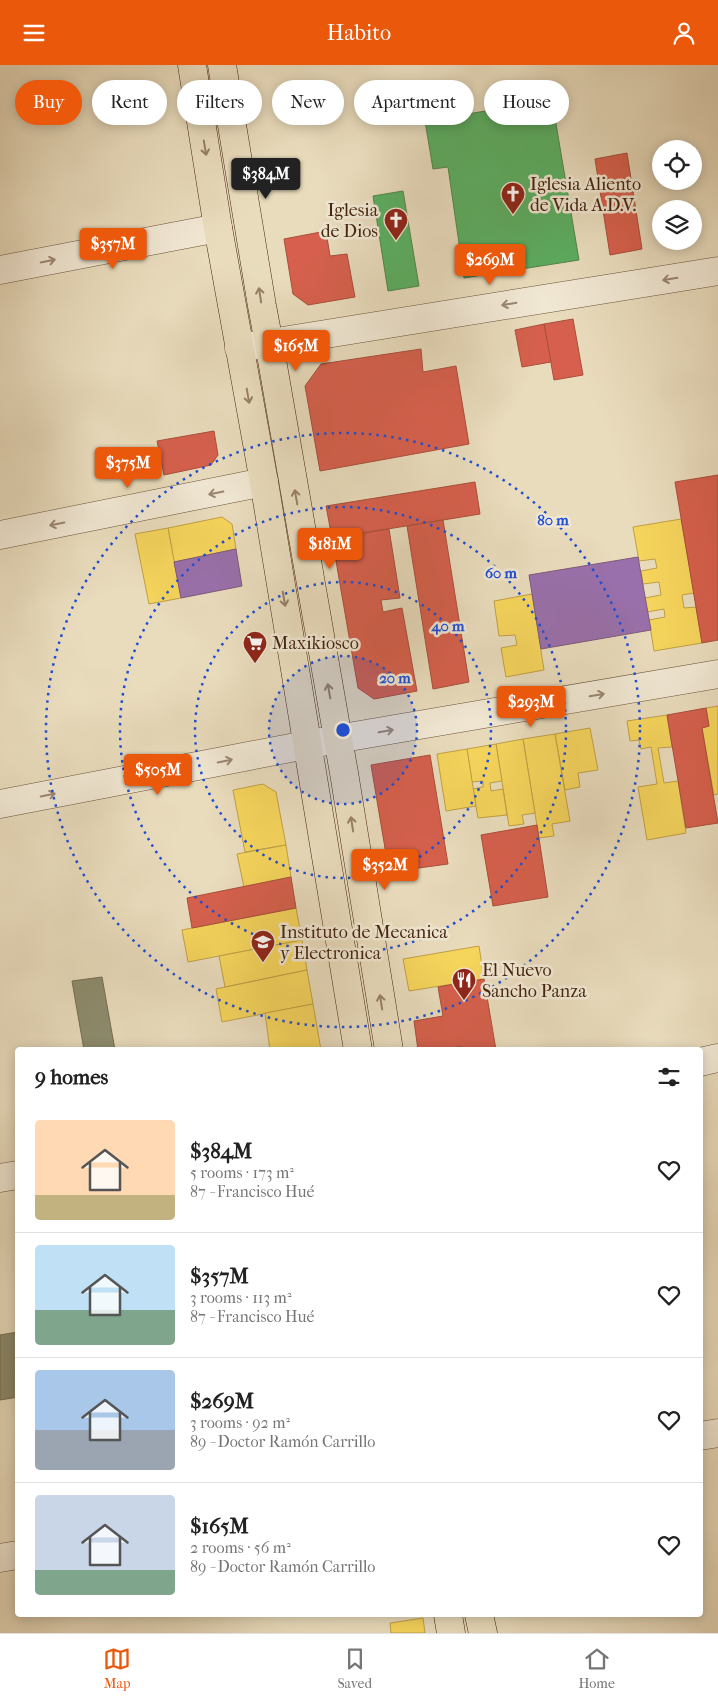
<!DOCTYPE html>
<html lang="en">
<head>
<meta charset="utf-8">
<style>
  body { margin:0; font-family:"IM FELL French Canon",serif; background:#f2f2f2; color:#222; height:100vh; display:flex; flex-direction:column; font-size:19px; white-space:nowrap }
  * { box-sizing:border-box; margin:0 }
  p { font-size:16px; color:#767676 }
  .icon { flex:none; width:28px; height:28px; fill:none; stroke:currentColor; stroke-width:2; stroke-linecap:round; stroke-linejoin:round }
  .map { position:relative; flex:1; overflow:hidden }
  .sheet { position:absolute; left:15px; top:982px; width:688px; height:570px; display:flex; flex-direction:column; background:#fff; border-radius:5px; box-shadow:0 2px 12px #0003 }
  .sheet>* { flex:none }
  .top-card { position:absolute; left:15px; top:15px; width:689px; height:45px; display:flex; gap:10px }
  .tools { position:absolute; left:652px; top:75px; display:grid; gap:10px }
  .tools a { display:grid; place-items:center; width:50px; height:50px; border-radius:50%; background:#fff; box-shadow:0 2px 12px #0003; font-size:25px }
  .price { position:absolute; translate:-50% -42px; padding:0 11px; border-radius:5px; background:#ea580c; color:#fff; font-size:16px; line-height:32px; filter:drop-shadow(0 1px 2px #0008) }
  .price::after { content:''; position:absolute; left:50%; top:30px; width:15px; height:11px; margin-left:-8px; background:inherit; clip-path:polygon(0 0,100% 0,50% 100%) }
  .price.selected { background:#222; color:#fff }
  ul { padding:0; list-style:none }
  li { display:flex; align-items:center; gap:15px; height:125px; padding:0 20px }
  li+li { border-top:1px solid #e0e0e0 }
  li span { display:grid; place-items:center; flex:none; width:140px; height:100px; border-radius:5px; color:#555 }
  li>.icon { margin-inline-start:auto }
  span .icon { width:60px; height:60px; fill:#fffc; stroke-width:1 }
  li b { font-size:21px }
  h2 { display:flex; justify-content:space-between; align-items:center; height:60px; padding:0 20px; font-size:21px }
  .chip { padding:0 18px; border-radius:22px; background:#fff; box-shadow:0 2px 12px #0003; font-size:18px; line-height:45px }
  .chip.selected { background:#ea580c; color:#fff }
  header { display:flex; justify-content:space-between; align-items:center; height:65px; padding:0 20px; background:#ea580c; color:#fff; font-size:22px; font-weight:600 }
  .tab-bar { display:flex; justify-content:space-around; align-items:center; height:70px; border-top:1px solid #e0e0e0; background:#fff; font-size:14px; color:#767676 }
  .tab-bar a { display:grid; justify-items:center; gap:2px }
  .tab-bar .selected { color:#ea580c }
  .map>svg:first-child { display:block }
  .homes { fill:#f6d55c; stroke:#c0a045 }
  .shops { fill:#d6604d; stroke:#aa4e3a }
  .offices { fill:#9970ab; stroke:#7f597c }
  .public { fill:#5aae61; stroke:#538548 }
  .industry { fill:#8c8c6e; stroke:#766d51 }
  .lines { fill:none; stroke-linecap:round; stroke-linejoin:round }
  .minor-casing { stroke:#6c523a; stroke-width:29 }
  .major-casing { stroke:#43240e; stroke-width:29 }
  .minor { stroke:#f1e8d4; stroke-width:28 }
  .major { stroke:#e9dcbd; stroke-width:28 }
  .oneway { stroke:#968066 }
  .oneway2 { stroke:#9a8671 }
  .ring { fill:none; stroke:#1d4ed8; stroke-width:2.5; stroke-dasharray:2.5 5 }
  .labels { text-anchor:middle; stroke-width:5; stroke-linejoin:round; paint-order:stroke }
  .poi-label { font-size:18px; fill:#43240e; stroke:#f1e8d4; text-anchor:start }
  .centre { fill:#1d4ed8; stroke:#f1e8d4; stroke-width:2.5 }
  .ring-label { font-size:15px; text-anchor:middle; font-weight:bold; fill:#1d4ed8; stroke:#f1e8d4; stroke-width:5; stroke-linejoin:round; paint-order:stroke }
</style>
</head>
<body>
<header><svg class="icon" aria-label="menu" viewBox="0 0 24 24"><path d="M4 6h16M4 12h16M4 18h16"/></svg>Habito<svg class="icon" aria-label="person" viewBox="0 0 24 24"><circle cx="12" cy="8" r="4"/><path d="M4 21q1-7 8-7t8 7"/></svg></header>
<div class="map">
<svg width="718" height="1568" viewBox="0 0 718 1568">
  <rect width="100%" height="100%" fill="#e9dcbd"/>
  <filter id="stains"><feTurbulence type="fractalNoise" baseFrequency=".004" numOctaves="4"/><feColorMatrix values="0 0 0 0 .2 0 0 0 0 .09 0 0 0 0 .02 0 0 0 .5 -.17"/></filter>
  <radialGradient id="worn" r=".72"><stop offset=".6" stop-color="#630" stop-opacity="0"/><stop offset="1" stop-color="#630" stop-opacity=".3"/></radialGradient>
  <!-- homes -->
  <g class="homes">
    <path d="M 222,452 L 232,459 L 236,484 L 174,497 L 168,463 Z"/>
    <path d="M 681,454 L 694,528 L 682,530 L 684,543 L 696,542 L 702,578 L 654,586 L 649,555 L 665,552 L 664,544 L 647,547 L 645,533 L 661,530 L 659,517 L 643,519 L 641,506 L 657,503 L 655,494 L 639,496 L 633,462 Z"/>
    <path d="M 168,463 L 181,533 L 149,539 L 135,469 Z"/>
    <path d="M 532,529 L 544,605 L 506,612 L 501,583 L 517,580 L 515,570 L 499,571 L 494,536 Z"/>
    <path d="M 718,641 L 718,729 L 714,730 L 702,663 L 709,661 L 706,643 Z"/>
    <path d="M 667,650 L 672,682 L 658,683 L 664,718 L 678,716 L 686,768 L 647,775 L 638,722 L 657,719 L 651,682 L 641,684 L 639,675 L 630,676 L 627,656 Z"/>
    <path d="M 590,663 L 598,705 L 578,708 L 580,722 L 565,725 L 555,669 Z"/>
    <path d="M 555,669 L 570,756 L 552,759 L 554,771 L 539,773 L 523,674 Z"/>
    <path d="M 523,674 L 535,748 L 522,750 L 524,759 L 509,761 L 496,679 Z"/>
    <path d="M 496,679 L 502,716 L 490,718 L 491,726 L 503,724 L 507,750 L 478,753 L 473,724 L 483,722 L 483,716 L 472,717 L 467,684 Z"/>
    <path d="M 467,684 L 476,741 L 446,746 L 437,689 Z"/>
    <path d="M 263,719 L 276,727 L 286,780 L 245,787 L 233,725 Z"/>
    <path d="M 286,780 L 291,812 L 244,822 L 237,789 Z"/>
    <path d="M 296,843 L 302,875 L 188,897 L 182,865 Z"/>
    <path d="M 302,875 L 307,905 L 225,922 L 219,891 Z"/>
    <path d="M 479,881 L 484,914 L 409,926 L 403,894 Z"/>
    <path d="M 307,905 L 313,939 L 222,957 L 216,924 Z"/>
    <path d="M 313,939 L 321,985 L 270,985 L 265,948 Z"/>
    <path d="M 423,1553 L 425,1568 L 391,1568 L 390,1558 Z"/>
  </g>
  <!-- shops -->
  <g class="shops">
    <path d="M 627,88 L 642,184 L 610,190 L 595,94 Z"/>
    <path d="M 326,166 L 330,191 L 347,189 L 355,232 L 308,240 L 293,229 L 284,174 Z"/>
    <path d="M 573,254 L 583,310 L 554,315 L 544,259 Z"/>
    <path d="M 544,259 L 551,297 L 522,302 L 515,265 Z"/>
    <path d="M 421,284 L 423,307 L 456,301 L 469,379 L 320,406 L 305,321 L 321,299 Z"/>
    <path d="M 214,366 L 218,390 L 211,400 L 164,410 L 157,376 Z"/>
    <path d="M 718,410 L 718,575 L 702,578 L 675,417 Z"/>
    <path d="M 475,417 L 480,449 L 332,473 L 326,441 Z"/>
    <path d="M 443,455 L 469,617 L 433,624 L 407,461 Z"/>
    <path d="M 389,464 L 400,533 L 381,535 L 383,547 L 402,543 L 417,626 L 374,634 L 358,623 L 332,473 Z"/>
    <path d="M 706,643 L 709,661 L 702,663 L 718,758 L 686,763 L 667,650 Z"/>
    <path d="M 430,690 L 448,799 L 389,807 L 371,700 Z"/>
    <path d="M 537,760 L 548,832 L 493,841 L 481,770 Z"/>
    <path d="M 291,812 L 296,843 L 192,863 L 187,833 Z"/>
    <path d="M 484,914 L 496,985 L 463,985 L 462,981 L 441,985 L 418,985 L 414,956 L 443,951 L 438,922 Z"/>
  </g>
  <!-- offices -->
  <g class="offices">
    <path d="M 236,484 L 242,521 L 181,533 L 174,497 Z"/>
    <path d="M 638,492 L 651,565 L 541,584 L 529,510 Z"/>
  </g>
  <!-- public -->
  <g class="public">
    <path d="M 552,35 L 579,195 L 464,213 L 448,102 L 433,104 L 425,56 Z"/>
    <path d="M 403,126 L 419,221 L 388,226 L 373,131 Z"/>
  </g>
  <!-- industry -->
  <g class="industry">
    <path d="M 102,912 L 115,985 L 84,985 L 72,916 Z"/>
    <path d="M 18,1267 L 18,1332 L 0,1335 L 0,1270 Z"/>
  </g>
  <g class="lines">
    <defs>
      <g id="minor">
        <path d="M 0,205 L 218,163"/>
        <path d="M 239,283 L 718,206"/>
        <path d="M 0,470 L 264,417"/>
        <path d="M 0,739 L 337,674 L 718,609"/>
        <path d="M 700,997 L 718,993"/>
        <path d="M 0,1113 L 18,1110"/>
        <path d="M 700,1371 L 718,1368"/>
        <path d="M 0,1493 L 18,1490"/>
      </g>
      <g id="major">
        <path d="M 192,0 L 218,163 L 264,417 L 358,985"/>
        <path d="M 222,0 L 262,241 L 269,278 L 344,708 L 389,985"/>
        <path d="M 448,1550 L 451,1568"/>
        <path d="M 479,1550 L 483,1568"/>
      </g>
    </defs>
    <!-- minor casing -->
    <use href="#minor" class="minor-casing"/>
    <!-- major casing -->
    <use href="#major" class="major-casing"/>
    <!-- minor -->
    <use href="#minor" class="minor"/>
    <!-- major -->
    <use href="#major" class="major"/>
  </g>
  <!-- one-way arrows -->
  <defs><path id="oneway-shaft" d="M-6 0H5M1.5-3L5.5 0L1.5 3" fill="none" stroke-width="1.6" stroke-linecap="round" stroke-linejoin="round" transform="scale(1.25)"/></defs>
  <g class="oneway">
    <use href="#oneway-shaft" transform="translate(205 83) rotate(81)"/>
    <use href="#oneway-shaft" transform="translate(260 230) rotate(-99)"/>
    <use href="#oneway-shaft" transform="translate(248 331) rotate(80)"/>
    <use href="#oneway-shaft" transform="translate(296 432) rotate(-100)"/>
    <use href="#oneway-shaft" transform="translate(284 534) rotate(80)"/>
    <use href="#oneway-shaft" transform="translate(329 626) rotate(-100)"/>
    <use href="#oneway-shaft" transform="translate(352 759) rotate(-99)"/>
    <use href="#oneway-shaft" transform="translate(381 937) rotate(-99)"/>
  </g>
  <g class="oneway2">
    <use href="#oneway-shaft" transform="translate(48 196) rotate(-11)"/>
    <use href="#oneway-shaft" transform="translate(670 214) rotate(171)"/>
    <use href="#oneway-shaft" transform="translate(509 239) rotate(171)"/>
    <use href="#oneway-shaft" transform="translate(216 428) rotate(169)"/>
    <use href="#oneway-shaft" transform="translate(57 459) rotate(169)"/>
    <use href="#oneway-shaft" transform="translate(597 630) rotate(-10)"/>
    <use href="#oneway-shaft" transform="translate(386 666) rotate(-10)"/>
    <use href="#oneway-shaft" transform="translate(225 696) rotate(-11)"/>
    <use href="#oneway-shaft" transform="translate(48 730) rotate(-11)"/>
  </g>
  <!-- distance rings -->
  <circle cx="343" cy="665" r="74" fill="#1d4ed8" fill-opacity=".12"/>
  <g class="ring">
    <circle cx="343" cy="665" r="74"/>
    <circle cx="343" cy="665" r="148"/>
    <circle cx="343" cy="665" r="223"/>
    <circle cx="343" cy="665" r="297"/>
  </g>
  <!-- icons -->
  <defs>
    <symbol id="church-pin" viewBox="-11 -11 22 30"><path d="M0 17L-7.5 6A9.5 9.5 0 1 1 7.5 6Z" fill="#8f2418" stroke="#f1e8d4"/><path d="M-1.2-6h2.4v3.5h3.3v2.4h-3.3V6h-2.4V-.1h-3.3v-2.4h3.3Z" fill="#fff"/></symbol>
    <symbol id="supermarket-pin" viewBox="-11 -11 22 30"><path d="M0 17L-7.5 6A9.5 9.5 0 1 1 7.5 6Z" fill="#8f2418" stroke="#f1e8d4"/><path d="M-6-5.5h2.5l.6 2H6L4.5 2H-2.5L-4.4-4H-6ZM-1.5 3.2a1.3 1.3 0 1 0 .1 0ZM3 3.2a1.3 1.3 0 1 0 .1 0Z" fill="#fff"/></symbol>
    <symbol id="university-pin" viewBox="-11 -11 22 30"><path d="M0 17L-7.5 6A9.5 9.5 0 1 1 7.5 6Z" fill="#8f2418" stroke="#f1e8d4"/><path d="M0-5L7-2L0 1L-7-2ZM-4 1L0 2.5L4 1V4Q0 6-4 4Z" fill="#fff"/></symbol>
    <symbol id="restaurant-pin" viewBox="-11 -11 22 30"><path d="M0 17L-7.5 6A9.5 9.5 0 1 1 7.5 6Z" fill="#8f2418" stroke="#f1e8d4"/><path d="M-5-6h1v4h1v-4h1v4h1v-4h1v5L-1.5 .5V6h-2V.5L-5-1ZM5-6V6H3V1.5H1.5Q1.5-4 5-6Z" fill="#fff"/></symbol>
  </defs>
  <g fill-rule="evenodd">
    <use href="#church-pin" x="499" y="115" width="28" height="38"/>
    <use href="#church-pin" x="382" y="141" width="28" height="38"/>
    <use href="#supermarket-pin" x="241" y="564" width="28" height="38"/>
    <use href="#university-pin" x="249" y="863" width="28" height="38"/>
    <use href="#restaurant-pin" x="450" y="901" width="28" height="38"/>
  </g>
  <g class="labels">
    <!-- poi labels -->
    <g class="poi-label">
      <text x="530" y="125">Iglesia Aliento<tspan x="530" dy="21">de Vida A.D.V.</tspan></text>
      <text x="378" y="151" text-anchor="end">Iglesia<tspan x="378" dy="21">de Dios</tspan></text>
      <text x="272" y="584">Maxikiosco</text>
      <text x="280" y="873">Instituto de Mecanica<tspan x="280" dy="21">y Electronica</tspan></text>
      <text x="482" y="911">El Nuevo<tspan x="482" dy="21">Sancho Panza</tspan></text>
    </g>
  </g>
  <circle cx="343" cy="665" r="8" class="centre"/>
  <g class="ring-label">
    <text x="553" y="460">80 m</text>
    <text x="501" y="513">60 m</text>
    <text x="448" y="566">40 m</text>
    <text x="395" y="618">20 m</text>
  </g>
  <rect width="100%" height="100%" filter="url(#stains)"/>
  <rect width="100%" height="100%" fill="url(#worn)"/>
</svg>
<div class="tools">
<a><svg class="icon" aria-label="locate" viewBox="0 0 24 24"><circle cx="12" cy="12" r="6"/><path d="M12 2v4M12 18v4M2 12h4M18 12h4"/></svg></a>
<a><svg class="icon" aria-label="layers" viewBox="0 0 24 24"><path d="M12 4l9 5-9 5-9-5zM3 14l9 5 9-5"/></svg></a>
</div>
<b class="price selected" style="left:266px;top:135px">$384M</b>
<b class="price" style="left:113px;top:205px">$357M</b>
<b class="price" style="left:490px;top:221px">$269M</b>
<b class="price" style="left:296px;top:307px">$165M</b>
<b class="price" style="left:128px;top:424px">$375M</b>
<b class="price" style="left:330px;top:505px">$181M</b>
<b class="price" style="left:531px;top:663px">$293M</b>
<b class="price" style="left:158px;top:731px">$505M</b>
<b class="price" style="left:385px;top:826px">$352M</b>
<div class="top-card">
<a class="chip selected">Buy</a>
<a class="chip">Rent</a>
<a class="chip">Filters</a>
<a class="chip">New</a>
<a class="chip">Apartment</a>
<a class="chip">House</a>
</div>
<section class="sheet">
<h2>9 homes<svg class="icon" aria-label="filters" viewBox="0 0 24 24"><path d="M4 7h16M4 17h16"/><circle cx="9" cy="7" r="2"/><circle cx="15" cy="17" r="2"/></svg></h2>
<ul>
<li><span style="background:linear-gradient(#ffd9b3 75%,#c2b280 0)"><svg class="icon" aria-label="home" viewBox="0 0 24 24"><path d="M3 11l9-7 9 7M6 9v11h12V9"/></svg></span><div><b>$384M</b><p>5 rooms · 173 m²</p><p>87 - Francisco Hué</p></div><svg class="icon" aria-label="heart" viewBox="0 0 24 24"><path d="M12 20l-8-8c-3-5 5-10 8-4 3-6 11-1 8 4z"/></svg></li>
<li><span style="background:linear-gradient(#bfe0f5 65%,#7fa58c 0)"><svg class="icon" aria-label="home" viewBox="0 0 24 24"><path d="M3 11l9-7 9 7M6 9v11h12V9"/></svg></span><div><b>$357M</b><p>3 rooms · 113 m²</p><p>87 - Francisco Hué</p></div><svg class="icon" aria-label="heart" viewBox="0 0 24 24"><path d="M12 20l-8-8c-3-5 5-10 8-4 3-6 11-1 8 4z"/></svg></li>
<li><span style="background:linear-gradient(#a9c7e8 60%,#9aa5b1 0)"><svg class="icon" aria-label="home" viewBox="0 0 24 24"><path d="M3 11l9-7 9 7M6 9v11h12V9"/></svg></span><div><b>$269M</b><p>3 rooms · 92 m²</p><p>89 - Doctor Ramón Carrillo</p></div><svg class="icon" aria-label="heart" viewBox="0 0 24 24"><path d="M12 20l-8-8c-3-5 5-10 8-4 3-6 11-1 8 4z"/></svg></li>
<li><span style="background:linear-gradient(#c9d6e8 75%,#7fa58c 0)"><svg class="icon" aria-label="home" viewBox="0 0 24 24"><path d="M3 11l9-7 9 7M6 9v11h12V9"/></svg></span><div><b>$165M</b><p>2 rooms · 56 m²</p><p>89 - Doctor Ramón Carrillo</p></div><svg class="icon" aria-label="heart" viewBox="0 0 24 24"><path d="M12 20l-8-8c-3-5 5-10 8-4 3-6 11-1 8 4z"/></svg></li>
</ul>
</section>
</div>
<nav class="tab-bar">
<a class="selected"><svg class="icon" aria-label="map" viewBox="0 0 24 24"><path d="M3 6l6-2 6 2 6-2v14l-6 2-6-2-6 2zM9 4v14M15 6v14"/></svg>Map</a>
<a><svg class="icon" aria-label="saved" viewBox="0 0 24 24"><path d="M7 4h10v16l-5-4-5 4z"/></svg>Saved</a>
<a><svg class="icon" aria-label="home" viewBox="0 0 24 24"><path d="M3 11l9-7 9 7M6 9v11h12V9"/></svg>Home</a>
</nav>
</body>
</html>
